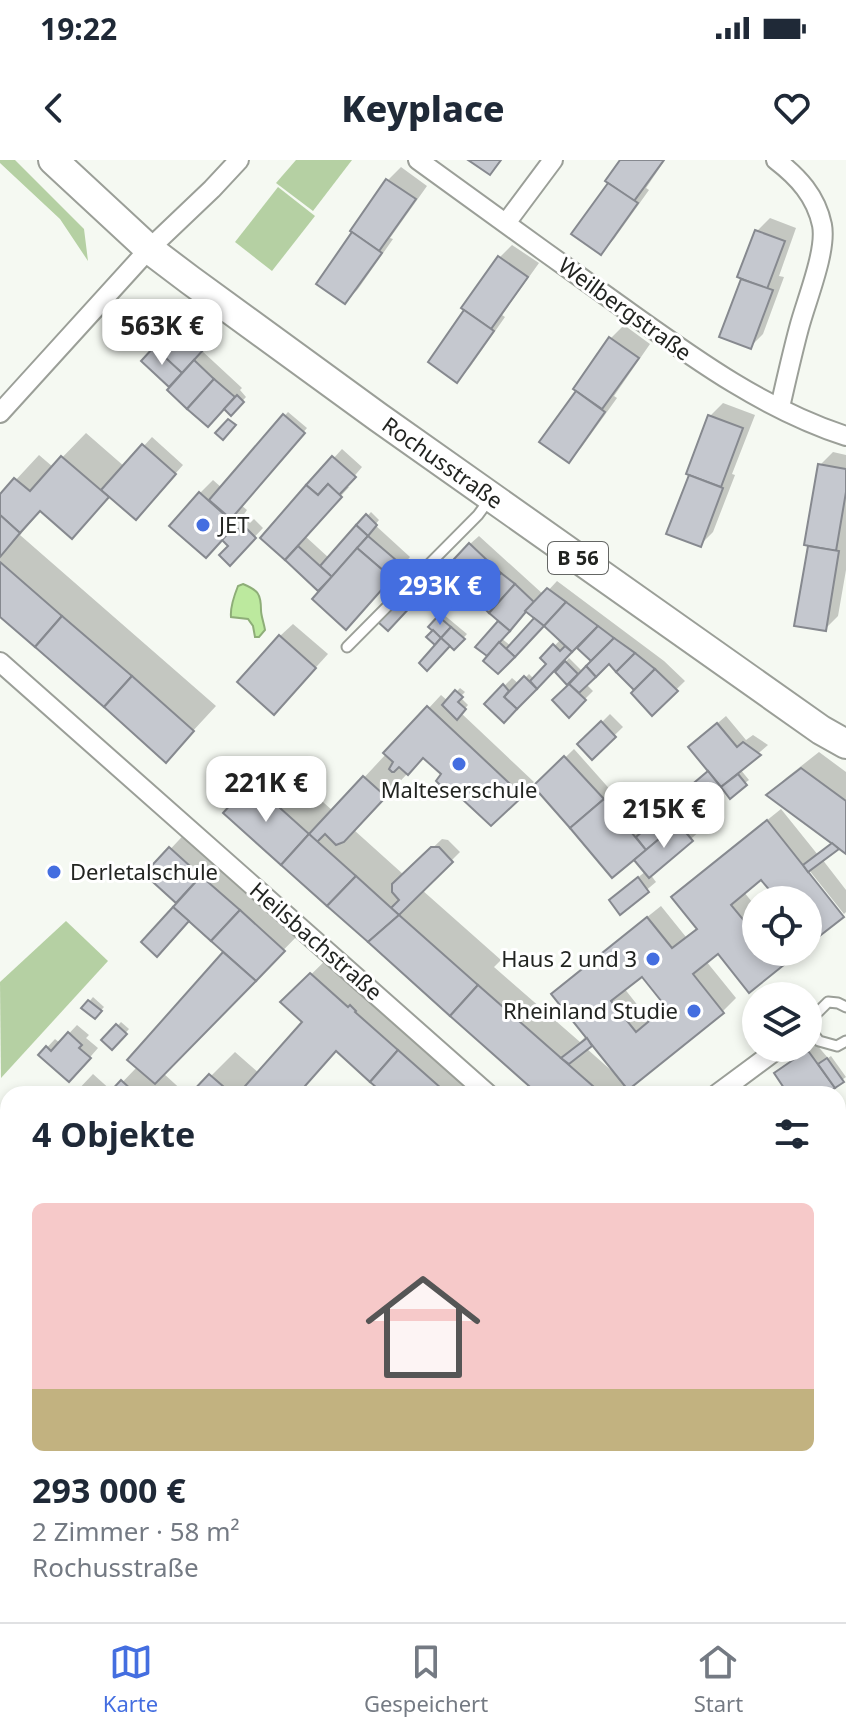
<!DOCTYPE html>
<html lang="de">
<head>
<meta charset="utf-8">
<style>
  body { margin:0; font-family:"Noto Sans",sans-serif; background:#f2f2f3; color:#1f2937; height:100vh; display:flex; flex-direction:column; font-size:30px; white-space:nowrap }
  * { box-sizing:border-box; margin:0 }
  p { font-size:26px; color:#747a83 }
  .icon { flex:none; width:44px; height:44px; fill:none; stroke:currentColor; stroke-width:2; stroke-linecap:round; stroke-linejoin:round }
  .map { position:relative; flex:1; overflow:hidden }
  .sheet { position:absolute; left:0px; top:926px; width:846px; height:536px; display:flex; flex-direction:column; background:#fff; border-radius:24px 24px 0 0; box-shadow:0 4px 12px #0003 }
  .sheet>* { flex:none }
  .fabs { position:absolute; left:742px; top:726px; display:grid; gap:16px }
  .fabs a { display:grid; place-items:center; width:80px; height:80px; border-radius:50%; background:#fff; box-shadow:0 4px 12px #0003; font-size:40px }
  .price { position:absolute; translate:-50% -68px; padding:0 18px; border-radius:16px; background:#fff; color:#222; font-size:26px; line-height:52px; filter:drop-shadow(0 2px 4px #0008) }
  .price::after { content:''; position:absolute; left:50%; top:48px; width:24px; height:18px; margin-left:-12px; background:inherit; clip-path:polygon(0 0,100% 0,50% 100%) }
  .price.current { background:#446ee0; color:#fff }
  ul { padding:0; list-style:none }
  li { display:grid; align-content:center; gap:16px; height:424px; padding:0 32px }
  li+li { border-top:2px solid #e0e1e3 }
  li span { display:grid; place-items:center; height:248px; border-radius:12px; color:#555 }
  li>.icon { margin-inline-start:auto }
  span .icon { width:144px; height:144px; fill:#fffc; stroke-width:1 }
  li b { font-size:34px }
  h2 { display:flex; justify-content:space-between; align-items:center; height:96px; padding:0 32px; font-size:34px }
  .status { display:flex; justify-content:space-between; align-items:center; height:56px; padding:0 40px; background:#fff; direction:ltr }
  .status svg { height:22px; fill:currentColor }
  header { display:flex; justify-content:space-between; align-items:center; height:104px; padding:0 32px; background:#fff; font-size:36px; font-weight:800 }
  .menu { display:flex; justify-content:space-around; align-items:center; height:112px; border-top:2px solid #e0e1e3; background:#fff; font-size:22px; color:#747a83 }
  .menu a { display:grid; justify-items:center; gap:4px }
  .menu .current { color:#446ee0 }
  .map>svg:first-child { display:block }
  .green { fill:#b5d0a3 }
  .forest { fill:#9cc87e }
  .water { fill:#bce99e; stroke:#8eae78; stroke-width:2 }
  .shadow { fill:#0003; fill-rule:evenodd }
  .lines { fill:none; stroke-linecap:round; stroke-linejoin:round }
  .stream { stroke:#8eae78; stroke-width:7 }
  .building { fill:#c5c8cf; stroke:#86898f; stroke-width:2; fill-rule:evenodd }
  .lane-casing { stroke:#9b9f98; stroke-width:13 }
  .street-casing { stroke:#9b9f98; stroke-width:22 }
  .secondary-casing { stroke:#9b9f98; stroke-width:28 }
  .primary-casing { stroke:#9b9f98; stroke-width:32 }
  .lane { stroke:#fff; stroke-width:9 }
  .street { stroke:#fff; stroke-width:18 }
  .secondary { stroke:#fff; stroke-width:24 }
  .primary { stroke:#fff; stroke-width:28 }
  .poi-dot { fill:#446ee0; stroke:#fff; stroke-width:3 }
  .labels { text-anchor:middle; stroke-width:6; stroke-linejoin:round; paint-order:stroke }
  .shield { fill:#fff; stroke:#646664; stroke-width:2 }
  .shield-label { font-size:20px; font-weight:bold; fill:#222421 }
  .street-label { font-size:22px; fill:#222421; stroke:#fff }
  .poi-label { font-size:22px; fill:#222421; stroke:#fff; text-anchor:start }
</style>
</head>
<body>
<div class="status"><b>19:22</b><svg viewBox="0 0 49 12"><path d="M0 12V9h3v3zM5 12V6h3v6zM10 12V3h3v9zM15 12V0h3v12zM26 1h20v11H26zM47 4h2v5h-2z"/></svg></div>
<header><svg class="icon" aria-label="back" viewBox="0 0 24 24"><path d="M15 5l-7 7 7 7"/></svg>Keyplace<svg class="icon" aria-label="heart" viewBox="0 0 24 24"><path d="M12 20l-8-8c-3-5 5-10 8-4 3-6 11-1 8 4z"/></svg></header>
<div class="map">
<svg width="846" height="1462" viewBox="0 0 846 1462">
  <rect width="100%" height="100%" fill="#f5f9f2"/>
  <!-- green -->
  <g class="green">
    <path d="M 0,0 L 15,0 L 84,69 L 88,101 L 60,59 L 0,3 Z"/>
    <path d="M 296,0 L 352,0 L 313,51 L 276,23 Z"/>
    <path d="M 278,27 L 315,56 L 272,111 L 235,82 Z"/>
    <path d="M 66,761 L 108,801 L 1,918 L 0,822 Z"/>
  </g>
  <!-- forest -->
  <path class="forest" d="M 221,1454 L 270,1454 L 273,1462 L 226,1462 Z"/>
  <!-- water -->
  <path class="water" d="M 243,424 C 258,430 261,434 261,450 C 261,456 264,463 265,470 L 259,477 L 255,477 L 253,466 L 248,459 L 231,457 C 230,447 234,436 238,426 Z"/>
  <!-- shadow -->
  <g class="shadow">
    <path d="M 623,0 L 665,0 L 646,28 L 649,30 L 614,79 L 601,92 L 611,22 Z"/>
    <path d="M 401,7 L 427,26 L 390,78 L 393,79 L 358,129 L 345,142 L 355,72 L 352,70 L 388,20 Z"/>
    <path d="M 770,58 L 796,68 L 779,116 L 784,117 L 763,174 L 750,187 L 721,176 L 743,117 L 757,71 Z"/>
    <path d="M 512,85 L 539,103 L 502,155 L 505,157 L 470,207 L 457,220 L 467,149 L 499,98 Z"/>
    <path d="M 197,164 L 212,178 L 201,190 L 242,228 L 240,230 L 246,237 L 235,249 L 172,227 L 144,201 L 163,180 L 173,189 Z"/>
    <path d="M 624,165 L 650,184 L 614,236 L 617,238 L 581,288 L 568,300 L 542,282 L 578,230 L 576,228 L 611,178 Z"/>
    <path d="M 723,243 L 755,255 L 732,314 L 735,315 L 713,372 L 700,385 L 669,373 L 710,256 Z"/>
    <path d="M 288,252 L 307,268 L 241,345 L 247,350 L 242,357 L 250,363 L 254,359 L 263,368 L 230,403 L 230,386 L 200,333 L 213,320 L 222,328 Z"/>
    <path d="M 86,273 L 125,307 L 152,277 L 183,305 L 144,349 L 111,336 L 72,377 L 41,350 L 20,375 L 216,546 L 166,600 L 0,454 L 0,337 L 39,295 L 53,307 Z"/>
    <path d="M 342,289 L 362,307 L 346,326 L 349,327 L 305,376 L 329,398 L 371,352 L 379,360 L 375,365 L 410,397 L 359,454 L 326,421 L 318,428 L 262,378 Z"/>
    <path d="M 833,292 L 846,295 L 846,410 L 838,456 L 825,469 L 797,464 L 810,384 L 820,305 Z"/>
    <path d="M 479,376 L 544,435 L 557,421 L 664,501 L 685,521 L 652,553 L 637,530 L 609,502 L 586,524 L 593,531 L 569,555 L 570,525 L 557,512 L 569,498 L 583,512 L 593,501 L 577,485 L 504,560 L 487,544 L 512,518 L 519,524 L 529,514 L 534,519 L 549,504 L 543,498 L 561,479 L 544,464 L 498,512 L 490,496 L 478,487 L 502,461 L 470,384 ZM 527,450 L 537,458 L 511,486 L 501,478 Z"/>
    <path d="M 428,412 L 435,418 L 397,460 L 419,420 Z"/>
    <path d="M 443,454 L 467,474 L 454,488 L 450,484 L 438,485 L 435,470 L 431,466 Z"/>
    <path d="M 293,464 L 328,494 L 287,539 L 280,476 Z"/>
    <path d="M 460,528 L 465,532 L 460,537 L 468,545 L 461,553 L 534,622 L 491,663 L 424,596 L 354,670 L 404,715 L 442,679 L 448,680 L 460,692 L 422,730 L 501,800 L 494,807 L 580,882 L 587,875 L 554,834 L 567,821 L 661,746 L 686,777 L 698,767 L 674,737 L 687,724 L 781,649 L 818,695 L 834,682 L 769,635 L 786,618 L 819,592 L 846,612 L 846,691 L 839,686 L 822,699 L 846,730 L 846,752 L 844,754 L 809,710 L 804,710 L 841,756 L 808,783 L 808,740 L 780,740 L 762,717 L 744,732 L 756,747 L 756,792 L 796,792 L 749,830 L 718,792 L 706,801 L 736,838 L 723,851 L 630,926 L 639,934 L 541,934 L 252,624 L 276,600 L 333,651 L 441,535 L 448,541 ZM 642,814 L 668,846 L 650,861 L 624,828 ZM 593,883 L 615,910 L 613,912 L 586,888 Z"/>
    <path d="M 610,554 L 623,567 L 592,597 L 580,584 Z"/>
    <path d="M 726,556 L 746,580 L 753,575 L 768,585 L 740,609 L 749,620 L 745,623 L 730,636 L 722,625 L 686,654 L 700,671 L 650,714 L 656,722 L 620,752 L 620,732 L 646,711 L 634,697 L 536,626 L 574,589 L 646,670 L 710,610 L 699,579 Z"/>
    <path d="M 194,664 L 307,766 L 163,913 L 186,934 L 74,934 L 93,914 L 113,932 L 138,906 L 130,900 L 226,791 L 179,743 L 147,714 Z"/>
    <path d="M 335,791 L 495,934 L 387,934 L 337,890 L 298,934 L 193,934 L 235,892 L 259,913 L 305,862 L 283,842 Z"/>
    <path d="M 93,837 L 104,847 L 95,857 L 84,848 Z"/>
    <path d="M 121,862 L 129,869 L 112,888 L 104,880 Z"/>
    <path d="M 77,865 L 89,875 L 86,878 L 98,888 L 78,911 L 41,894 L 55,879 L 60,883 Z"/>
    <path d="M 816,884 L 828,898 L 831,896 L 846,917 L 823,934 L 791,934 L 776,914 L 785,905 Z"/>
    <path d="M 0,1107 L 8,1114 L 8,1141 L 0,1151 Z"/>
    <path d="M 8,1263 L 8,1294 L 0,1297 L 0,1266 Z"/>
    <path d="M 838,1419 L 846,1419 L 846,1462 L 828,1462 L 829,1454 L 838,1454 Z"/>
    <path d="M 142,1454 L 190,1454 L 191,1456 L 185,1462 L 146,1462 Z"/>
  </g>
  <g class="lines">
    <!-- stream -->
    <g class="stream">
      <path d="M 838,1390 L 846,1389"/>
      <path d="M 617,1462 L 642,1454"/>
    </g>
  </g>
  <!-- building -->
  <g class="building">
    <path d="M 468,0 L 501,0 L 490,15 Z"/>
    <path d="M 620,0 L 664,0 L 634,41 L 605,21 Z"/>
    <path d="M 386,19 L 416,39 L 379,91 L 350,71 Z"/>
    <path d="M 608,23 L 638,43 L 601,95 L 571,74 Z"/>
    <path d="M 755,70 L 785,81 L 767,129 L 737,117 Z"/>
    <path d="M 352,72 L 382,93 L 345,144 L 316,124 Z"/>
    <path d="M 498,96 L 528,117 L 491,169 L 461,148 Z"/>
    <path d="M 741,119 L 773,130 L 751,189 L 719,177 Z"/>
    <path d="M 464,150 L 494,171 L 457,223 L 428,202 Z"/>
    <path d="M 187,171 L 205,188 L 182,213 L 164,197 Z"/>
    <path d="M 609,177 L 639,198 L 602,249 L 573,229 Z"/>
    <path d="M 154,187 L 182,213 L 169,227 L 141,201 Z"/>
    <path d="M 194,200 L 214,219 L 187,249 L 167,230 Z"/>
    <path d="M 214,219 L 235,237 L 208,267 L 187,249 Z"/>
    <path d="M 576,231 L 605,252 L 569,303 L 539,282 Z"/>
    <path d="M 237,235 L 244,242 L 231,256 L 224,249 Z"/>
    <path d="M 283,254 L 305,273 L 231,359 L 209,340 Z"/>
    <path d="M 708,255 L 743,268 L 721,327 L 686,314 Z"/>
    <path d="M 228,259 L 236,265 L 223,280 L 215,273 Z"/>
    <path d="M 142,284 L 176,314 L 136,360 L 101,330 Z"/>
    <path d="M 61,296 L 109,337 L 72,379 L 40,351 L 20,373 L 0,355 L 0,334 L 14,318 L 30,331 Z"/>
    <path d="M 332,296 L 356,317 L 339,335 L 328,324 L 318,335 L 306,325 Z"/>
    <path d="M 818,304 L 846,309 L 846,332 L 836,391 L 804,385 Z"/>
    <path d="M 689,315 L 723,328 L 701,387 L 666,374 Z"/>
    <path d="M 328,324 L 342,337 L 285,400 L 260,378 L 306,325 L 318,335 Z"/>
    <path d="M 199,332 L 236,365 L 206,398 L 169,366 Z"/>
    <path d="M 366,354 L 377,365 L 368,376 L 356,365 Z"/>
    <path d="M 0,355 L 20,373 L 0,397 Z"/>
    <path d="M 356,365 L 368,376 L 332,417 L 320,406 Z"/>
    <path d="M 235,366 L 240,371 L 244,366 L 256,378 L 230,406 L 219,395 L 228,386 L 222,380 Z"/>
    <path d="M 368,376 L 403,406 L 392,418 L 357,388 Z"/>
    <path d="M 469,383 L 488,401 L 461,431 L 441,413 Z"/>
    <path d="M 298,386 L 332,417 L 318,431 L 285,400 Z"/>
    <path d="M 808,386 L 839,391 L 826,471 L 794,466 Z"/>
    <path d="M 357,388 L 392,418 L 346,470 L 312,439 Z"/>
    <path d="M 488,401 L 501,413 L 476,440 L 463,428 Z"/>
    <path d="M 0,402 L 62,456 L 35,487 L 0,457 Z"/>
    <path d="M 501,413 L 515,424 L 489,453 L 476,440 Z"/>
    <path d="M 418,419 L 428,428 L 388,471 L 378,462 Z"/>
    <path d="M 515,424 L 534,442 L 510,471 L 489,453 Z"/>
    <path d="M 547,428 L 566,442 L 544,466 L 525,451 Z"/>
    <path d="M 566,442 L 598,466 L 572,492 L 544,466 Z"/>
    <path d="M 62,456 L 132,516 L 104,547 L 35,487 Z"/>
    <path d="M 438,456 L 451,467 L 441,478 L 428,467 Z"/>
    <path d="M 534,458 L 544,466 L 515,497 L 506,489 Z"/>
    <path d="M 498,461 L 510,471 L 487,496 L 475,487 Z"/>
    <path d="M 598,466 L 614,478 L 591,501 L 577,488 Z"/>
    <path d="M 451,467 L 465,479 L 454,490 L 441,478 Z"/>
    <path d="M 433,470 L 441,478 L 435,485 L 426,477 Z"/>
    <path d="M 279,475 L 316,508 L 274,555 L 237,522 Z"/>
    <path d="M 441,478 L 450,486 L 427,511 L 419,503 Z"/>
    <path d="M 614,478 L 635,493 L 616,512 L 609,504 L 596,517 L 586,506 Z"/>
    <path d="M 499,482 L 515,497 L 498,514 L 483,501 Z"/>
    <path d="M 553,484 L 560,491 L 565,486 L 572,492 L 537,529 L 530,521 L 546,504 L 540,498 Z"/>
    <path d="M 635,493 L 655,509 L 634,530 L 616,512 Z"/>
    <path d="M 565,501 L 578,514 L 567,525 L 555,512 Z"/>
    <path d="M 586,506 L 596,517 L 579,533 L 569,524 Z"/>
    <path d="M 655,509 L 678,531 L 652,556 L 631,533 Z"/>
    <path d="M 132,516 L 194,571 L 166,603 L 104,547 Z"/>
    <path d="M 524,516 L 537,529 L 517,549 L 504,537 Z"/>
    <path d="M 503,524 L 509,531 L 504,537 L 517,549 L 504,563 L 484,544 Z"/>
    <path d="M 569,524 L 586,540 L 569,558 L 552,540 Z"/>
    <path d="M 455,530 L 463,537 L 458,542 L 466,549 L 457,560 L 442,545 Z"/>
    <path d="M 427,546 L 523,636 L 491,666 L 446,624 L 441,626 L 436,621 L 441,614 L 423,598 L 408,615 L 399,607 L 394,612 L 392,612 L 389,609 L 393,602 L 383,593 Z"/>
    <path d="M 601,561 L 616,577 L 592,600 L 577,584 Z"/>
    <path d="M 717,563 L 737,587 L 743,582 L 761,595 L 721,627 L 688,587 Z"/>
    <path d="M 564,596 L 604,639 L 570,668 L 533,626 Z"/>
    <path d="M 801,608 L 846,641 L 846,694 L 766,635 Z"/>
    <path d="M 708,611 L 721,627 L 646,690 L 636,677 L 660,657 L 657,654 Z"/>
    <path d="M 738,614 L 747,625 L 730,639 L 721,627 Z"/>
    <path d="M 363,616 L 383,634 L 383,640 L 344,682 L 336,685 L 325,674 L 317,682 L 309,674 Z"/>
    <path d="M 251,622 L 309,674 L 281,705 L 223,653 Z"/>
    <path d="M 604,639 L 646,690 L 612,718 L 570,668 Z"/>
    <path d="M 767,660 L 844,757 L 808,785 L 808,740 L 778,740 L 761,720 L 731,745 L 756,775 L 756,792 L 800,792 L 749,833 L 718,794 L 693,814 L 724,853 L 628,930 L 551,834 L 647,757 L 672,788 L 697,769 L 671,737 ZM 642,817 L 666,847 L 636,872 L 611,841 Z"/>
    <path d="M 678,663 L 693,681 L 649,718 L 634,700 Z"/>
    <path d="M 309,674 L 356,716 L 327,746 L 281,705 Z"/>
    <path d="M 832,683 L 839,689 L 808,712 L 803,705 Z"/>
    <path d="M 169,687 L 201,716 L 176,743 L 144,714 Z"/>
    <path d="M 431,687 L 439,687 L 453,702 L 399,755 L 391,748 L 399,740 L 392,732 L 392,724 Z"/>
    <path d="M 201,716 L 240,750 L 211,781 L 173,747 Z"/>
    <path d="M 356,716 L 399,755 L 368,782 L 327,746 Z"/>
    <path d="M 638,717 L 649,732 L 620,755 L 609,740 Z"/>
    <path d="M 173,747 L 189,761 L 157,797 L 141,782 Z"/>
    <path d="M 240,750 L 285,791 L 256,821 L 211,781 Z"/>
    <path d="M 399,755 L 478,825 L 450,856 L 368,782 Z"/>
    <path d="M 223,792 L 256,821 L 155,924 L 127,900 Z"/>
    <path d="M 310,813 L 348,847 L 350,845 L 356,851 L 355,852 L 398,890 L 370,922 L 336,891 L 298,934 L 238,934 L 302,862 L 280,842 Z"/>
    <path d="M 478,825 L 561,898 L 602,934 L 538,934 L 450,856 Z"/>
    <path d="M 88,840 L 102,851 L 95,859 L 81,848 Z"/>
    <path d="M 116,864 L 127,874 L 112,890 L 101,880 Z"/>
    <path d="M 68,872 L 82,885 L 79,888 L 91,898 L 69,922 L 38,895 L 46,886 L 51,891 Z"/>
    <path d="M 587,878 L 592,886 L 569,904 L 561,898 Z"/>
    <path d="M 398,890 L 442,929 L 448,934 L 384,934 L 370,922 Z"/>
    <path d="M 806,891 L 809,892 L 835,928 L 826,934 L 788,934 L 774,913 Z"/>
    <path d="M 827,898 L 844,922 L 835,928 L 818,904 Z"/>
    <path d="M 209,914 L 232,934 L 190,934 Z"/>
    <path d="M 121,920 L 136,934 L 108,934 Z"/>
    <path d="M 838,1042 L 846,1042 L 846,1055 L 840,1056 Z"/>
    <path d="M 846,1075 L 846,1107 L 844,1107 L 843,1097 L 839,1097 L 838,1092 L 842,1092 L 841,1076 Z"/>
    <path d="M 0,1122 L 8,1129 L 8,1142 L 0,1152 Z"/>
    <path d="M 843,1132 L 846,1133 L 846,1220 L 838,1219 L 838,1154 Z"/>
    <path d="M 4,1268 L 8,1278 L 8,1296 L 0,1299 L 0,1270 Z"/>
    <path d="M 6,1351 L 8,1353 L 8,1382 L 0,1372 L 0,1356 Z"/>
    <path d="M 0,1372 L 8,1382 L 8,1390 L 0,1396 Z"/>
    <path d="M 838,1427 L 846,1428 L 846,1462 L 826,1462 L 827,1454 L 838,1454 Z"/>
    <path d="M 141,1454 L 177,1454 L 181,1462 L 144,1462 L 139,1455 Z"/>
  </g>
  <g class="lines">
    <defs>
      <g id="lane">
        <path d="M 347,487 L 478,355 L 489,340"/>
        <path d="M 808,867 L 817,853 L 828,842 L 838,843 L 846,847"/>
        <path d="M 808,867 L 819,881 L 837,886 L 846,881"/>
        <path d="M 209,1454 L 214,1462"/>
      </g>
      <g id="street">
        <path d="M 418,0 C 484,48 549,95 615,142 C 688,194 760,248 846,276"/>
        <path d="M 776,0 C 798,17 816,36 822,65 C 827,91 806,141 799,168 C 792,194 786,221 780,247"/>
        <path d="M 506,63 L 553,0"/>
        <path d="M 0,253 L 149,89 L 212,29 L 239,0"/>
        <path d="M 0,502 L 488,934"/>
        <path d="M 717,934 L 779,888"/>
        <path d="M 838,1116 L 846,1116"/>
        <path d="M 0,1324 L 8,1321"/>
        <path d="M 724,1454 L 731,1462"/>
      </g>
      <g id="secondary">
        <path d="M 0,986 L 8,992"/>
        <path d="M 0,1041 L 8,1048"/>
        <path d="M 838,1354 L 846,1352"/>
        <path d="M 309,1454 L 312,1462"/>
        <path d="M 351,1454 L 353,1462"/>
        <path d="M 530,1462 L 551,1454"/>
      </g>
      <g id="primary">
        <path id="s1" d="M 53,0 L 149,89 L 190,120 L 378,257 L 821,570 L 846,584"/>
      </g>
    </defs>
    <!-- lane casing -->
    <use href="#lane" class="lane-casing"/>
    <!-- street casing -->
    <use href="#street" class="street-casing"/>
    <!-- secondary casing -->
    <use href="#secondary" class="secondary-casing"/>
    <!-- primary casing -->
    <use href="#primary" class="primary-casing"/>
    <!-- lane -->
    <use href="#lane" class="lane"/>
    <!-- street -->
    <use href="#street" class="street"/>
    <!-- secondary -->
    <use href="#secondary" class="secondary"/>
    <!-- primary -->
    <use href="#primary" class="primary"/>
  </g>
  <!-- markers -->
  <g class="poi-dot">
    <circle cx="203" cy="365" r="8"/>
    <circle cx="459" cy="604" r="8"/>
    <circle cx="54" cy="712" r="8"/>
    <circle cx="653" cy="799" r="8"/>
    <circle cx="694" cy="851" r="8"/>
  </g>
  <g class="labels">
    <!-- shield labels -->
    <rect class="shield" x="548" y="382" width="60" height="32" rx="6"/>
    <g class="shield-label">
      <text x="578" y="405">B 56</text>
    </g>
    <!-- street labels -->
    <g class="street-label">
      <text transform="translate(625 149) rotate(36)" y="8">Weilbergstraße</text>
      <text dy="8" stroke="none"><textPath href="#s1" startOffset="494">Rochusstraße</textPath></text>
      <text transform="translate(316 781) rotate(41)" y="8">Heilsbachstraße</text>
    </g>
    <!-- poi labels -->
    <g class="poi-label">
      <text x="219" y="373">JET</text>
      <text x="459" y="638" text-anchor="middle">Malteserschule</text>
      <text x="70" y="720">Derletalschule</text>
      <text x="637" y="807" text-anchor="end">Haus 2 und 3</text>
      <text x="678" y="859" text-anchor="end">Rheinland Studie</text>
    </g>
  </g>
</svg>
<div class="fabs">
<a><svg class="icon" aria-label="locate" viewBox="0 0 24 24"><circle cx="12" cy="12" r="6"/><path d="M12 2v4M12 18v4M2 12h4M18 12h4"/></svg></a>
<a><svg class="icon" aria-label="layers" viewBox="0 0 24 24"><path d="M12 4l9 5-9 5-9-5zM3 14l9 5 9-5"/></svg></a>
</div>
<b class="price" style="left:162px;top:207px">563K €</b>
<b class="price current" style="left:440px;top:467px">293K €</b>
<b class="price" style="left:266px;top:664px">221K €</b>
<b class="price" style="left:664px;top:690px">215K €</b>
<section class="sheet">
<h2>4 Objekte<svg class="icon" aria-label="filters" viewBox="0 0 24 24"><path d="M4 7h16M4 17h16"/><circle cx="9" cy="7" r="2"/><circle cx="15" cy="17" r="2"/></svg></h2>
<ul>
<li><span style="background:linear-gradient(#f6c9c9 75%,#c2b280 0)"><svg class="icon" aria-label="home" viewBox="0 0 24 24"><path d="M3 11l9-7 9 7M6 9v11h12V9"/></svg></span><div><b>293 000 €</b><p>2 Zimmer · 58 m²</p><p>Rochusstraße</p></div></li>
</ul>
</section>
</div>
<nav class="menu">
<a class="current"><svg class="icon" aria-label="map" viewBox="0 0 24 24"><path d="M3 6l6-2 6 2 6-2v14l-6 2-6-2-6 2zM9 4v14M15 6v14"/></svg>Karte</a>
<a><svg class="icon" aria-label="saved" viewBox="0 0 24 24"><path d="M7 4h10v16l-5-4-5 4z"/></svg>Gespeichert</a>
<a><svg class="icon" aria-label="home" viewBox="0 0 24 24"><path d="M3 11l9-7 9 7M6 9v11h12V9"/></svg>Start</a>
</nav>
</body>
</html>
